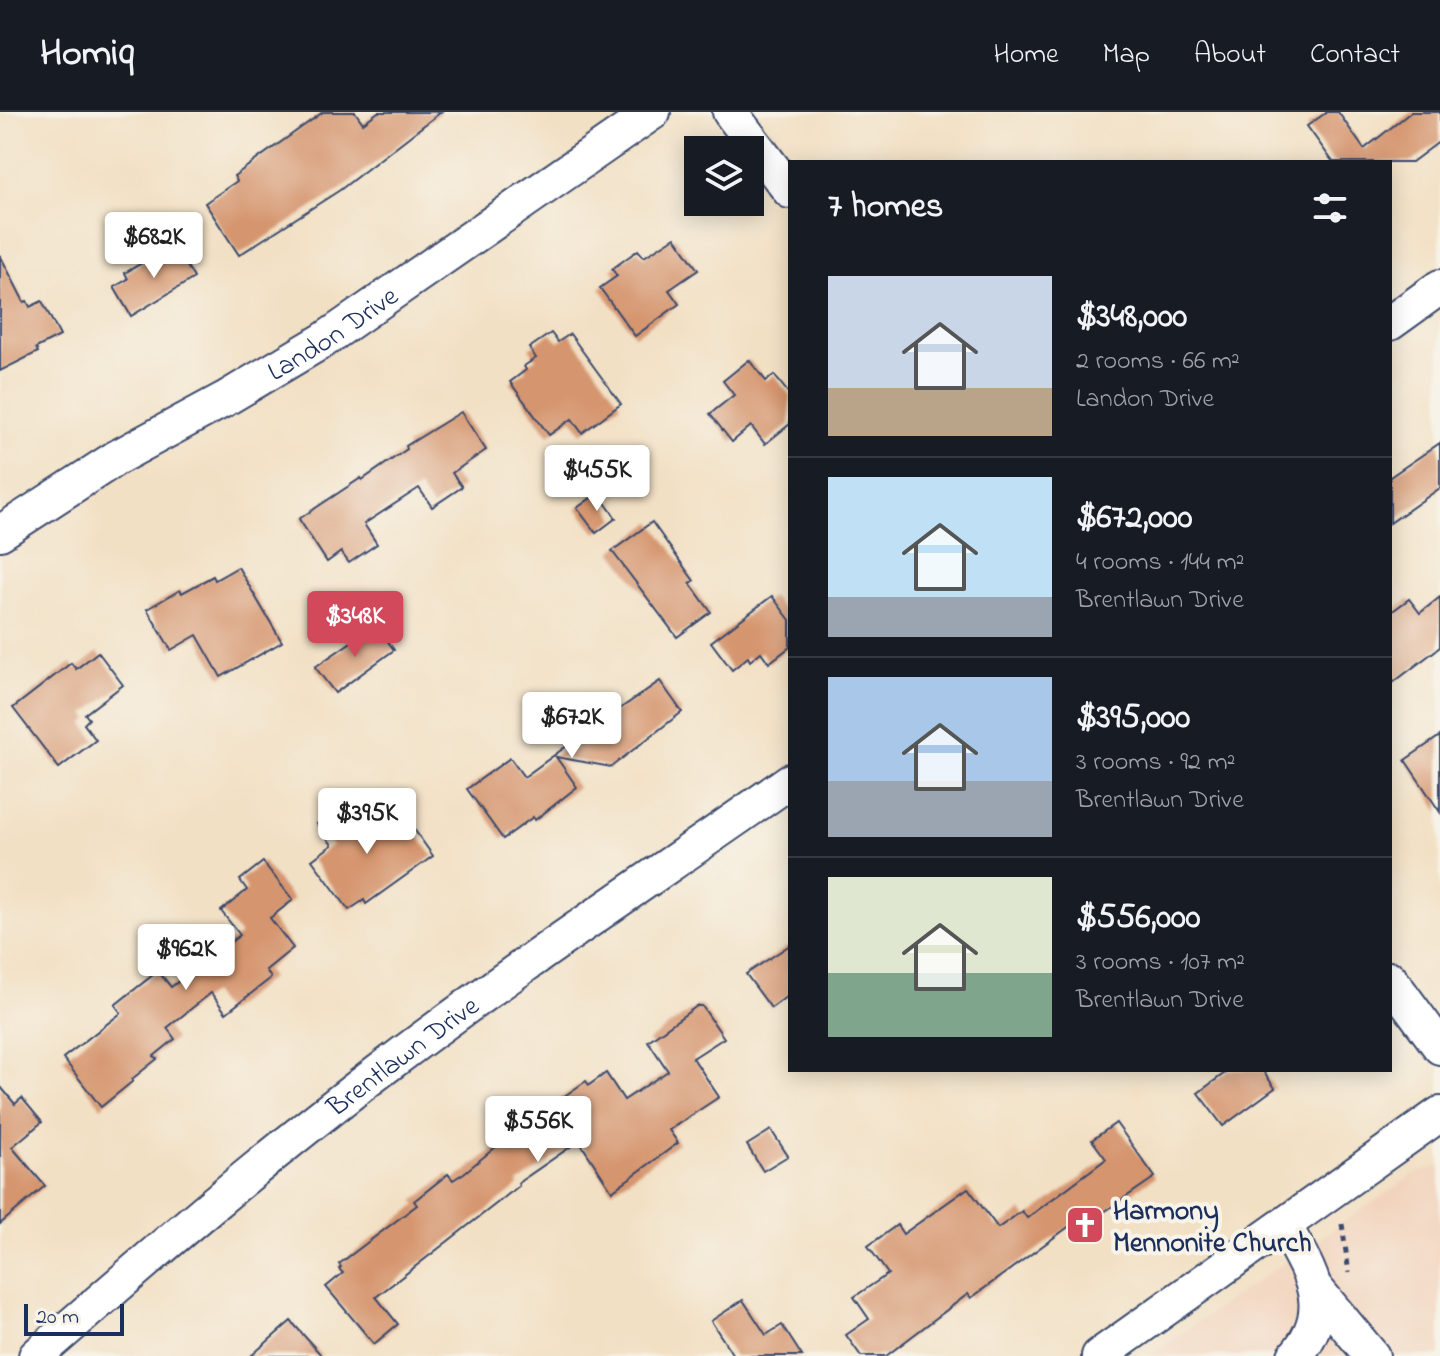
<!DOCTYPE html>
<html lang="en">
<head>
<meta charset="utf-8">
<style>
  body { margin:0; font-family:"Indie Flower",sans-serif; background:#242831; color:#f1f3f6; height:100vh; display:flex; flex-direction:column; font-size:30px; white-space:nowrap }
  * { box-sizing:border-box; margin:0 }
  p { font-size:26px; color:#9ea1a6 }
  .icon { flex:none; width:44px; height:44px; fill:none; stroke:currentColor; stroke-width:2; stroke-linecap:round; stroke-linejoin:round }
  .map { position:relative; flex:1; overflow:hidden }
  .panel { position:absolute; left:788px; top:48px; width:604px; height:912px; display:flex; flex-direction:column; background:#171b24; border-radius:0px; box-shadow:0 4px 20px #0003 }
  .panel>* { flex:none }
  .tools { position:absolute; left:684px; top:24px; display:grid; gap:16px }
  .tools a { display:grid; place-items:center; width:80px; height:80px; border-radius:0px; background:#171b24; box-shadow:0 4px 20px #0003; font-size:40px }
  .scale { position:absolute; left:24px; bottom:20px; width:100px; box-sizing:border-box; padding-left:8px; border:4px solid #1b2f5e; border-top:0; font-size:22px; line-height:28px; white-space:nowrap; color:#1b2f5e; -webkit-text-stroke:6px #f7f3e8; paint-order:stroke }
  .price { position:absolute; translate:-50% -68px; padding:0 18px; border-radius:8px; background:#fff; color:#222; font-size:26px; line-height:52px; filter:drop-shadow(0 2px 4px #0008) }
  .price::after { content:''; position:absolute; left:50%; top:48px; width:24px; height:18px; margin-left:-12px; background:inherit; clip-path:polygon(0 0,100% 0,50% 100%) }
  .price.selected { background:#d1495b; color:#fff }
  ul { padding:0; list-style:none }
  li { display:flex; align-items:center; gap:24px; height:200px; padding:0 40px }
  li+li { border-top:2px solid #363941 }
  li span { display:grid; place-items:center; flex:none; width:224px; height:160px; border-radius:0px; color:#555 }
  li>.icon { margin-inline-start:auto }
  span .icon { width:96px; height:96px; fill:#fffc; stroke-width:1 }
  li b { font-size:34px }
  h2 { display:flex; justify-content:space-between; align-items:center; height:96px; padding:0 40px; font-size:34px }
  header { display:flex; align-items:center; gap:48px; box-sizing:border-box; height:112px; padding:0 40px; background:#171b24; border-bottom:2px solid #363941 }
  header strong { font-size:38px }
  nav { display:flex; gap:44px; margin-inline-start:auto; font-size:28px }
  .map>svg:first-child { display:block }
  .built { fill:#f2d4be }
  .building { fill:#d5956e }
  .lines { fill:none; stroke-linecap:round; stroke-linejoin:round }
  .minor-casing { stroke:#3b4a6d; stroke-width:38 }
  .path { stroke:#3b4a6d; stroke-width:5; stroke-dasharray:6 6; stroke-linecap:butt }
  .minor { stroke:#fff; stroke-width:34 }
  .labels { text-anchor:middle; stroke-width:8; stroke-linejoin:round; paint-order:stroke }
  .street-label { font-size:28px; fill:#1b2f5e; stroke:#f7f3e8 }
  .poi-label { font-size:28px; font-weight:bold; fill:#1b2f5e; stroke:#f7f3e8; text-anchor:start }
</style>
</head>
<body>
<header>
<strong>Homiq</strong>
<nav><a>Home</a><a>Map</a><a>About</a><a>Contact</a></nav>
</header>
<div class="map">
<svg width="1440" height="1244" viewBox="0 0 1440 1244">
  <rect width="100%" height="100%" fill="#f7f3e8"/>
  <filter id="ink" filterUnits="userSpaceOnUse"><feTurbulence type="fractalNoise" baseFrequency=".0125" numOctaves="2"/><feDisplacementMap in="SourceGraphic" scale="16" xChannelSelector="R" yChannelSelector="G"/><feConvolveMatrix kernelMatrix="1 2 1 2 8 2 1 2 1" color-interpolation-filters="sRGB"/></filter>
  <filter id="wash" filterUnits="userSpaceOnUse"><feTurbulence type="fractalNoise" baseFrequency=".006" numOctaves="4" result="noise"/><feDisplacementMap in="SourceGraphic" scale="32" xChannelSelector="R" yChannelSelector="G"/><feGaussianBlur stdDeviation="1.8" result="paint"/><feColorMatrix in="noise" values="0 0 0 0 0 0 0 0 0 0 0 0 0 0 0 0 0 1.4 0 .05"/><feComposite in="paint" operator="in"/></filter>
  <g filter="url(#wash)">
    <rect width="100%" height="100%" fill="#f2e0c4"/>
    <!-- built -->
    <path class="built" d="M 1440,1054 L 1440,1244 L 1148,1244 L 1414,1062 Z"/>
    <g id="blocks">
      <!-- building -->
      <g class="building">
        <path d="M 323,0 L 355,0 L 363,11 L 378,0 L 441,0 L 340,78 L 239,143 L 205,91 L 237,69 L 234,64 Z"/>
        <path d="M 1327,0 L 1338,0 L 1364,37 L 1411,0 L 1440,0 L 1440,29 L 1412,50 L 1333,50 L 1307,14 Z"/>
        <path d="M 675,125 L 698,158 L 669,178 L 679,192 L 635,224 L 600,176 L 617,164 L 612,157 L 638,138 L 644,145 Z"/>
        <path d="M 174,132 L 194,166 L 131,204 L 114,175 L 128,167 L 125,161 Z"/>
        <path d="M 0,143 L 24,190 L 27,189 L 30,195 L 42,189 L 60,224 L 36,236 L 38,240 L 0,259 Z"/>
        <path d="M 551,221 L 558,230 L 570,222 L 621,292 L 582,321 L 572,307 L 549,323 L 510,270 L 526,258 L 524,254 L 536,246 L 529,236 Z"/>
        <path d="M 749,248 L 766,269 L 774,263 L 790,283 L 790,312 L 765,332 L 751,314 L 732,330 L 710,302 L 734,283 L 723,269 Z"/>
        <path d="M 461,300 L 486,338 L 452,361 L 462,375 L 432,395 L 419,376 L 364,412 L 377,432 L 349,451 L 341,440 L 327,450 L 299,407 L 361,366 L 362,368 L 407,337 L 406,334 Z"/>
        <path d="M 1440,331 L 1440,376 L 1390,411 L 1390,365 Z"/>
        <path d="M 598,381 L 616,406 L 596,421 L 577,396 Z"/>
        <path d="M 652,410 L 694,469 L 690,471 L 711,500 L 677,525 L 612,439 Z"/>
        <path d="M 238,455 L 282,530 L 221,565 L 197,523 L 171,538 L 147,497 L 180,478 L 182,481 L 213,464 L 215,468 Z"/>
        <path d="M 772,484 L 790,508 L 790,535 L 769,551 L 761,540 L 750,549 L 748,545 L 732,558 L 711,530 Z"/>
        <path d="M 1440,485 L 1440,535 L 1390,573 L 1390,501 L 1409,487 L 1420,501 Z"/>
        <path d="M 376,513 L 394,538 L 335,581 L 315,555 Z"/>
        <path d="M 98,540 L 123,573 L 85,602 L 89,607 L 84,612 L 96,628 L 59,656 L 13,596 L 71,551 L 76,557 Z"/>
        <path d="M 660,569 L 682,600 L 611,655 L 556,645 L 577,675 L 535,708 L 533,705 L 503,727 L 467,677 L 510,646 L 524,665 L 582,623 L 573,609 L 598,590 L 608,605 Z"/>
        <path d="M 1440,624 L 1440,700 L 1405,648 Z"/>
        <path d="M 348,689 L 363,711 L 368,708 L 380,725 L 406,706 L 433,744 L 366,792 L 364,788 L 349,798 L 312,748 L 332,733 L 317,712 Z"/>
        <path d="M 263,750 L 293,788 L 270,806 L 293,836 L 266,858 L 271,866 L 226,901 L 211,881 L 167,916 L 175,927 L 154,944 L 157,947 L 132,967 L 133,969 L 101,995 L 63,946 L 121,901 L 115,893 L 158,859 L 171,875 L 240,823 L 221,799 L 247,778 L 240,768 Z"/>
        <path d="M 790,833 L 790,882 L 771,896 L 746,862 Z"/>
        <path d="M 697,894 L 702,894 L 724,926 L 693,946 L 719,985 L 669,1018 L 678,1031 L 612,1079 L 579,1029 L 518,1071 L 519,1074 L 376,1185 L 398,1212 L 374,1232 L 326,1175 L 343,1161 L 339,1157 L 341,1155 L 339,1152 L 417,1093 L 414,1089 L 448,1062 L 453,1068 L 464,1061 L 524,1012 L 586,969 L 589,973 L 606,961 L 624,988 L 668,959 L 648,929 Z"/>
        <path d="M 1229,958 L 1262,958 L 1275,976 L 1223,1014 L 1198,981 Z"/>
        <path d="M 0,974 L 15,992 L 22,986 L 42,1010 L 12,1035 L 45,1074 L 0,1112 Z"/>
        <path d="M 1116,1011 L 1155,1065 L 1082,1115 L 1078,1108 L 971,1186 L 968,1182 L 886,1244 L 861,1244 L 846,1223 L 869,1207 L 854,1185 L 888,1162 L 868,1134 L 897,1113 L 903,1122 L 968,1076 L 998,1116 L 1022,1099 L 1027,1106 L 1106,1047 L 1092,1028 Z"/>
        <path d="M 771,1018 L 788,1044 L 763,1059 L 747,1033 Z"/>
        <path d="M 743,1188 L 766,1223 L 782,1213 L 802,1244 L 731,1244 L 733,1243 L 711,1209 Z"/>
        <path d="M 291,1209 L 322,1244 L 251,1244 Z"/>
      </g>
    </g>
  </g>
  <g filter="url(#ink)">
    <use href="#blocks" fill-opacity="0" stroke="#3b4a6d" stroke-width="2"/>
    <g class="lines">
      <defs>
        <g id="minor">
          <path d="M 730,0 L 790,79"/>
          <path d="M 1390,211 L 1440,175"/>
          <path id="s1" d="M 0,421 L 116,346 L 225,287 L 324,228 L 653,0"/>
          <path d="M 1390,867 L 1440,935"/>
          <path d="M 1284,1113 C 1309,1160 1337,1196 1295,1244"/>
          <path d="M 1316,1177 L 1372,1244"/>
          <path id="s2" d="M 36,1244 C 149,1146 265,1045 385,955 C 517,855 655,764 790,669"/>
          <path d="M 1099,1244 L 1440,1002"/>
        </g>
      </defs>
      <!-- minor casing -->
      <use href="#minor" class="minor-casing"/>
      <!-- path -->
      <path class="path" d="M 1342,1112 L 1349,1161"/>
      <!-- minor -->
      <use href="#minor" class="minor"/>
    </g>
  </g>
  <!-- icons -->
  <defs>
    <symbol id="church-square" viewBox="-11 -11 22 22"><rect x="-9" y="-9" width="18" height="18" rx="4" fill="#d1495b" stroke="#f7f3e8"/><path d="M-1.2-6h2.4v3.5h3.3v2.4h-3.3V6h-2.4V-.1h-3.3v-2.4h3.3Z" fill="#fff"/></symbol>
  </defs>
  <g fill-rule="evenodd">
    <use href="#church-square" x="1063" y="1091" width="44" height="44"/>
  </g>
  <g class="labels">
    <!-- street labels -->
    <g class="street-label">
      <text dy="10" stroke="none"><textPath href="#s1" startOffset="388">Landon Drive</textPath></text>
      <text dy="10" stroke="none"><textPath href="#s2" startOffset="474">Brentlawn Drive</textPath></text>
    </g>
    <!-- poi labels -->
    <g class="poi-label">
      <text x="1113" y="1107">Harmony<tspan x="1113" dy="32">Mennonite Church</tspan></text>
    </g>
  </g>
</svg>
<div class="tools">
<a><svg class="icon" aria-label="layers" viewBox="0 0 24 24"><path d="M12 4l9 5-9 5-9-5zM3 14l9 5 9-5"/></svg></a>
</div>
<div class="scale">20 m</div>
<b class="price" style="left:154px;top:168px">$682K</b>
<b class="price" style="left:597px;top:401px">$455K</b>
<b class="price selected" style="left:355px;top:547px">$348K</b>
<b class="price" style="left:572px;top:648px">$672K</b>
<b class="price" style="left:367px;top:744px">$395K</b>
<b class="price" style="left:186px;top:880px">$962K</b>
<b class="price" style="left:538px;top:1052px">$556K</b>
<section class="panel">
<h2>7 homes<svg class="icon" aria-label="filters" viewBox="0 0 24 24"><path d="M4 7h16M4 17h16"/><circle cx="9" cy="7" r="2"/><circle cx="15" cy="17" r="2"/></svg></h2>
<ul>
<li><span style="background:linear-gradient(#c9d6e8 70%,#b9a48a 0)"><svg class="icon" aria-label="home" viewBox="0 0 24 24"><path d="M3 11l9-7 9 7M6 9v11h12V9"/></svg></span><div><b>$348,000</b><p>2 rooms · 66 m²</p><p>Landon Drive</p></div></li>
<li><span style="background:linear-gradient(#bfe0f5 75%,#9aa5b1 0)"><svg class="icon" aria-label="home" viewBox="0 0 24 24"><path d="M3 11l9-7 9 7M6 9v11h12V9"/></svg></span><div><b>$672,000</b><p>4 rooms · 144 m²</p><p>Brentlawn Drive</p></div></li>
<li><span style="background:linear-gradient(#a9c7e8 65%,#9aa5b1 0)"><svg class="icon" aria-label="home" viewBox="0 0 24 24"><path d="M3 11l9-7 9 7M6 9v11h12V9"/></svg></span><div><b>$395,000</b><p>3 rooms · 92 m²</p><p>Brentlawn Drive</p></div></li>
<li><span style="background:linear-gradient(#dfe7d0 60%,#7fa58c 0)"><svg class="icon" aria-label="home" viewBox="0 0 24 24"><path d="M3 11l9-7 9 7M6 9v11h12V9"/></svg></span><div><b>$556,000</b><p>3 rooms · 107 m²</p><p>Brentlawn Drive</p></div></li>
</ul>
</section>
</div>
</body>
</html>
